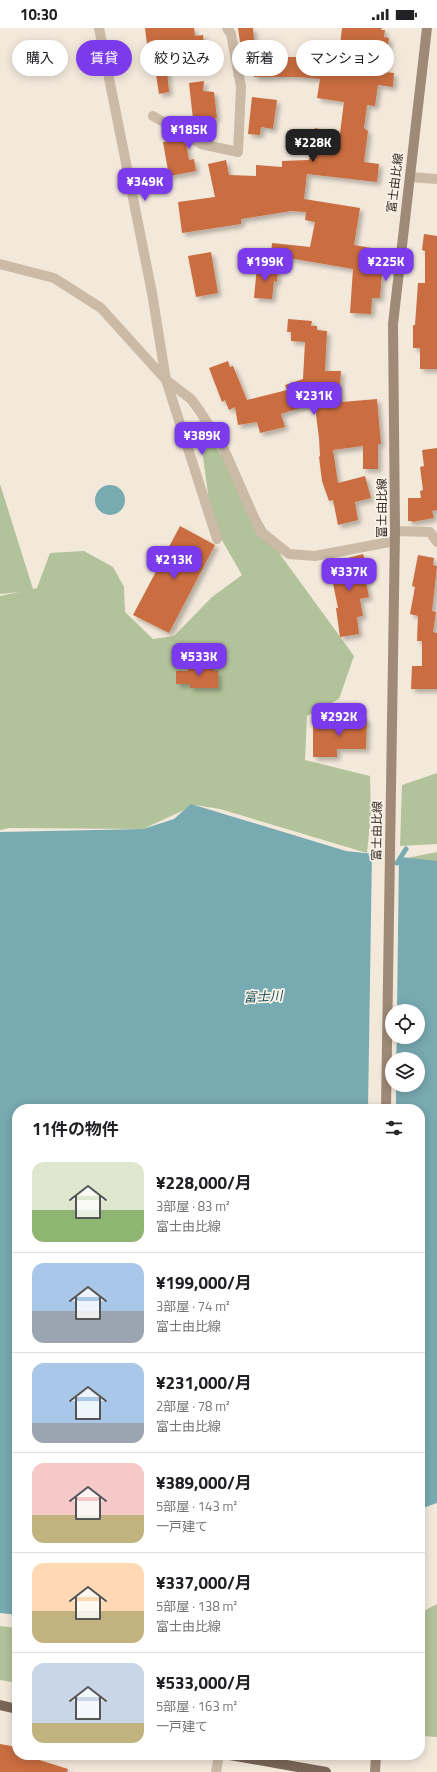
<!DOCTYPE html>
<html lang="ja">
<head>
<meta charset="utf-8">
<style>
  body { margin:0; font-family:"Titillium Web","Noto Sans JP",sans-serif; background:#f6f6f6; color:#202124; height:100vh; display:flex; flex-direction:column; font-size:15px; white-space:nowrap }
  * { box-sizing:border-box; margin:0 }
  p { font-size:13px; color:#757577 }
  .icon { flex:none; width:22px; height:22px; fill:none; stroke:currentColor; stroke-width:2; stroke-linecap:round; stroke-linejoin:round }
  .map { position:relative; flex:1; overflow:hidden }
  .sheet { position:absolute; left:12px; top:1076px; width:413px; height:656px; display:flex; flex-direction:column; background:#fff; border-radius:16px; box-shadow:0 2px 10px #0003 }
  .sheet>* { flex:none }
  .top-card { position:absolute; left:12px; top:12px; width:413px; height:36px; display:flex; gap:8px }
  .controls { position:absolute; left:385px; top:976px; display:grid; gap:8px }
  .controls a { display:grid; place-items:center; width:40px; height:40px; border-radius:50%; background:#fff; box-shadow:0 2px 10px #0003; font-size:20px }
  .price { position:absolute; translate:-50% -34px; padding:0 9px; border-radius:8px; background:#7c3aed; color:#fff; font-size:13px; line-height:26px; filter:drop-shadow(0 1px 2px #0008) }
  .price::after { content:''; position:absolute; left:50%; top:24px; width:12px; height:9px; margin-left:-6px; background:inherit; clip-path:polygon(0 0,100% 0,50% 100%) }
  .price.on { background:#222; color:#fff }
  ul { padding:0; list-style:none }
  li { display:flex; align-items:center; gap:12px; height:100px; padding:0 20px }
  li+li { border-top:1px solid #e0e0e0 }
  li span { display:grid; place-items:center; flex:none; width:112px; height:80px; border-radius:12px; color:#555 }
  li>.icon { margin-inline-start:auto }
  span .icon { width:48px; height:48px; fill:#fffc; stroke-width:1 }
  li b { font-size:17px }
  h2 { display:flex; justify-content:space-between; align-items:center; height:48px; padding:0 20px; font-size:17px }
  .pill { padding:0 14px; border-radius:18px; background:#fff; box-shadow:0 2px 10px #0003; font-size:14px; line-height:36px }
  .pill.on { background:#7c3aed; color:#fff }
  .status { display:flex; justify-content:space-between; align-items:center; height:28px; padding:0 20px; background:#fff; direction:ltr }
  .status svg { height:11px; fill:currentColor }
  .map>svg:first-child { display:block }
  .green { fill:#b2c29a }
  .water { fill:#78aab1; fill-rule:evenodd }
  .pier { fill:#f3e9db }
  .lines { fill:none; stroke-linecap:round; stroke-linejoin:round }
  .stream { stroke:#78aab1; stroke-width:5 }
  .building { fill:#ca6d41; filter:url(#shadow) }
  .street { stroke:#cbbaa6; stroke-width:10 }
  .secondary { stroke:#9f8977; stroke-width:10 }
  .primary { stroke:#7a6658; stroke-width:10 }
  .labels { text-anchor:middle; stroke-width:3.5; stroke-linejoin:round; paint-order:stroke }
  .street-label { font-size:12px; fill:#372d27; stroke:#faf3e7 }
  .water-label { font-size:13px; font-style:italic; fill:#1b515a; stroke:#faf3e7 }
</style>
</head>
<body>
<div class="status"><b>10:30</b><svg viewBox="0 0 49 12"><path d="M0 12V9h3v3zM5 12V6h3v6zM10 12V3h3v9zM15 12V0h3v12zM26 1h20v11H26zM47 4h2v5h-2z"/></svg></div>
<div class="map">
<svg width="437" height="1744" viewBox="0 0 437 1744">
  <defs>
    <filter id="shadow"><feDropShadow dx="3.5" dy="3.5" stdDeviation="2" flood-color="#0004"/></filter>
  </defs>
  <rect width="100%" height="100%" fill="#f3e9db"/>
  <!-- green -->
  <g class="green">
    <path d="M 198,392 L 238,452 L 282,529 L 354,628 L 339,671 L 307,688 L 305,732 L 370,748 L 371,785 L 367,825 L 220,781 L 195,777 L 143,801 L 9,800 L 0,802 L 0,568 L 19,564 L 0,566 L 0,456 L 33,561 L 37,560 L 50,525 L 84,523 L 113,539 L 124,559 L 125,584 L 153,611 L 174,608 L 212,569 L 242,547 L 212,495 Z"/>
    <path d="M 437,745 L 437,816 L 400,818 L 402,757 Z"/>
    <path d="M 437,824 L 437,834 L 407,830 Z"/>
    <path d="M 437,1576 L 437,1709 L 420,1708 L 420,1585 Z"/>
    <path d="M 0,1598 L 17,1600 L 17,1655 L 0,1652 Z"/>
  </g>
  <!-- water -->
  <g class="water">
    <circle cx="110" cy="472" r="15"/>
    <path d="M 191,776 L 346,823 L 437,833 L 437,1475 L 420,1481 L 420,1081 L 17,1081 L 17,1587 L 0,1585 L 0,804 L 143,801 L 174,791 ZM 392,983 L 418,983 L 418,1009 L 392,1009 ZM 392,1031 L 418,1031 L 418,1057 L 392,1057 Z"/>
  </g>
  <!-- pier -->
  <path class="pier" d="M 372,824 L 399,827 L 397,983 L 392,983 L 392,1009 L 397,1009 L 396,1031 L 392,1031 L 392,1057 L 396,1057 L 396,1081 L 368,1081 Z"/>
  <g class="lines">
    <!-- stream -->
    <path class="stream" d="M 397,835 L 406,821"/>
  </g>
  <!-- building -->
  <g class="building">
    <path d="M 145,0 L 194,0 L 195,8 L 203,7 L 205,27 L 166,32 L 169,64 L 159,66 L 155,40 L 150,40 Z"/>
    <path d="M 238,0 L 253,0 L 254,12 L 240,14 Z"/>
    <path d="M 342,0 L 382,0 L 381,2 L 385,2 L 384,9 L 389,10 L 385,44 L 394,45 L 393,59 L 378,57 L 375,78 L 367,77 L 364,100 L 368,103 L 364,134 L 379,136 L 377,154 L 307,146 L 304,171 L 360,180 L 354,217 L 377,221 L 373,246 L 382,246 L 380,270 L 372,270 L 371,286 L 350,285 L 353,241 L 289,230 L 288,237 L 270,235 L 272,215 L 310,219 L 315,194 L 305,192 L 306,184 L 291,183 L 241,191 L 241,196 L 182,205 L 178,174 L 215,169 L 208,136 L 226,132 L 229,147 L 256,148 L 256,137 L 282,139 L 282,133 L 309,132 L 315,100 L 340,105 L 344,74 L 317,70 L 320,51 L 299,49 L 254,49 L 255,27 L 275,27 L 275,29 L 309,29 L 311,14 L 340,18 Z"/>
    <path d="M 204,53 L 203,63 L 214,64 L 217,90 L 213,91 L 213,98 L 194,100 L 189,55 Z"/>
    <path d="M 252,69 L 277,72 L 273,101 L 261,99 L 260,107 L 248,106 Z"/>
    <path d="M 179,111 L 186,115 L 189,132 L 194,131 L 196,143 L 169,148 L 163,114 Z"/>
    <path d="M 424,206 L 437,208 L 437,341 L 420,341 L 420,320 L 413,320 L 413,297 L 415,297 L 418,255 L 425,255 L 425,223 L 422,222 Z"/>
    <path d="M 211,224 L 218,265 L 196,269 L 188,228 Z"/>
    <path d="M 257,238 L 278,240 L 277,254 L 274,253 L 272,271 L 254,270 Z"/>
    <path d="M 288,291 L 312,293 L 311,298 L 317,298 L 317,302 L 327,303 L 325,343 L 341,343 L 340,358 L 342,374 L 377,371 L 381,416 L 378,416 L 378,441 L 363,441 L 363,418 L 333,422 L 338,455 L 365,448 L 371,470 L 355,474 L 358,492 L 338,497 L 333,472 L 329,473 L 322,453 L 319,429 L 320,428 L 319,410 L 315,379 L 310,380 L 309,377 L 281,386 L 285,399 L 260,405 L 257,394 L 238,397 L 235,379 L 229,382 L 225,372 L 222,374 L 209,340 L 228,333 L 230,339 L 233,338 L 247,372 L 287,362 L 285,357 L 303,351 L 305,314 L 291,313 L 291,304 L 287,304 Z"/>
    <path d="M 437,420 L 437,482 L 432,483 L 434,490 L 412,494 L 412,493 L 408,493 L 408,470 L 421,470 L 420,463 L 423,462 L 420,439 L 424,438 L 422,422 Z"/>
    <path d="M 180,498 L 215,517 L 169,605 L 133,587 Z"/>
    <path d="M 363,526 L 367,538 L 363,539 L 369,569 L 360,571 L 363,588 L 357,589 L 359,606 L 340,609 L 336,580 L 338,580 L 329,535 Z"/>
    <path d="M 418,527 L 434,530 L 433,537 L 437,538 L 432,583 L 436,584 L 433,604 L 437,605 L 437,661 L 411,661 L 412,638 L 422,638 L 422,613 L 417,613 L 418,588 L 410,586 L 415,559 L 412,558 Z"/>
    <path d="M 188,637 L 214,637 L 214,643 L 218,643 L 218,660 L 190,660 L 190,656 L 176,656 L 176,643 L 188,643 Z"/>
    <path d="M 349,690 L 367,690 L 366,721 L 337,721 L 337,729 L 313,729 L 313,695 L 349,695 Z"/>
    <path d="M 0,1716 L 17,1719 L 15,1727 L 37,1727 L 36,1731 L 68,1741 L 67,1744 L 0,1744 Z"/>
  </g>
  <g class="lines">
    <!-- street -->
    <g class="street">
      <path d="M 99,0 L 152,265 L 166,352 L 217,511"/>
      <path d="M 153,88 L 201,116 L 238,124 L 241,59 L 231,6 L 227,0"/>
      <path d="M 410,149 L 437,151"/>
      <path d="M 0,236 L 54,250 L 101,280 L 166,352 L 191,371 L 199,382 L 223,419 L 260,503 L 289,526 L 315,528 L 395,513"/>
      <path d="M 395,503 L 430,504 L 437,514"/>
      <path d="M 216,1744 L 219,1727"/>
    </g>
    <!-- secondary -->
    <g class="secondary">
      <path d="M 386,1081 L 395,503 L 393,296 L 427,0"/>
      <path d="M 375,1744 L 376,1727"/>
    </g>
    <!-- primary -->
    <g class="primary">
      <path d="M 0,1677 L 17,1681"/>
      <path d="M 230,1727 L 326,1744"/>
    </g>
  </g>
  <g class="labels">
    <!-- street labels -->
    <g class="street-label">
      <text transform="translate(395 155) rotate(-83)" y="4">富士由比線</text>
      <text transform="translate(382 480) rotate(-90)" y="4">富士由比線</text>
      <text transform="translate(377 803) rotate(-89)" y="4">富士由比線</text>
    </g>
    <!-- water labels -->
    <g class="water-label">
      <text transform="translate(263 968) rotate(-3)" y="5">富士川</text>
    </g>
  </g>
</svg>
<div class="controls">
<a><svg class="icon" aria-label="locate" viewBox="0 0 24 24"><circle cx="12" cy="12" r="6"/><path d="M12 2v4M12 18v4M2 12h4M18 12h4"/></svg></a>
<a><svg class="icon" aria-label="layers" viewBox="0 0 24 24"><path d="M12 4l9 5-9 5-9-5zM3 14l9 5 9-5"/></svg></a>
</div>
<b class="price" style="left:189px;top:122px">¥185K</b>
<b class="price on" style="left:313px;top:135px">¥228K</b>
<b class="price" style="left:145px;top:174px">¥349K</b>
<b class="price" style="left:265px;top:254px">¥199K</b>
<b class="price" style="left:386px;top:254px">¥225K</b>
<b class="price" style="left:314px;top:388px">¥231K</b>
<b class="price" style="left:202px;top:428px">¥389K</b>
<b class="price" style="left:174px;top:552px">¥213K</b>
<b class="price" style="left:349px;top:564px">¥337K</b>
<b class="price" style="left:199px;top:649px">¥533K</b>
<b class="price" style="left:339px;top:709px">¥292K</b>
<div class="top-card">
<a class="pill">購入</a>
<a class="pill on">賃貸</a>
<a class="pill">絞り込み</a>
<a class="pill">新着</a>
<a class="pill">マンション</a>
</div>
<section class="sheet">
<h2>11件の物件<svg class="icon" aria-label="filters" viewBox="0 0 24 24"><path d="M4 7h16M4 17h16"/><circle cx="9" cy="7" r="2"/><circle cx="15" cy="17" r="2"/></svg></h2>
<ul>
<li><span style="background:linear-gradient(#dfe7d0 60%,#8fb573 0)"><svg class="icon" aria-label="home" viewBox="0 0 24 24"><path d="M3 11l9-7 9 7M6 9v11h12V9"/></svg></span><div><b>¥228,000/月</b><p>3部屋 · 83 m²</p><p>富士由比線</p></div></li>
<li><span style="background:linear-gradient(#a9c7e8 60%,#9aa5b1 0)"><svg class="icon" aria-label="home" viewBox="0 0 24 24"><path d="M3 11l9-7 9 7M6 9v11h12V9"/></svg></span><div><b>¥199,000/月</b><p>3部屋 · 74 m²</p><p>富士由比線</p></div></li>
<li><span style="background:linear-gradient(#a9c7e8 75%,#9aa5b1 0)"><svg class="icon" aria-label="home" viewBox="0 0 24 24"><path d="M3 11l9-7 9 7M6 9v11h12V9"/></svg></span><div><b>¥231,000/月</b><p>2部屋 · 78 m²</p><p>富士由比線</p></div></li>
<li><span style="background:linear-gradient(#f6c9c9 65%,#c2b280 0)"><svg class="icon" aria-label="home" viewBox="0 0 24 24"><path d="M3 11l9-7 9 7M6 9v11h12V9"/></svg></span><div><b>¥389,000/月</b><p>5部屋 · 143 m²</p><p>一戸建て</p></div></li>
<li><span style="background:linear-gradient(#ffd9b3 60%,#c2b280 0)"><svg class="icon" aria-label="home" viewBox="0 0 24 24"><path d="M3 11l9-7 9 7M6 9v11h12V9"/></svg></span><div><b>¥337,000/月</b><p>5部屋 · 138 m²</p><p>富士由比線</p></div></li>
<li><span style="background:linear-gradient(#c9d6e8 75%,#c2b280 0)"><svg class="icon" aria-label="home" viewBox="0 0 24 24"><path d="M3 11l9-7 9 7M6 9v11h12V9"/></svg></span><div><b>¥533,000/月</b><p>5部屋 · 163 m²</p><p>一戸建て</p></div></li>
</ul>
</section>
</div>
</body>
</html>
